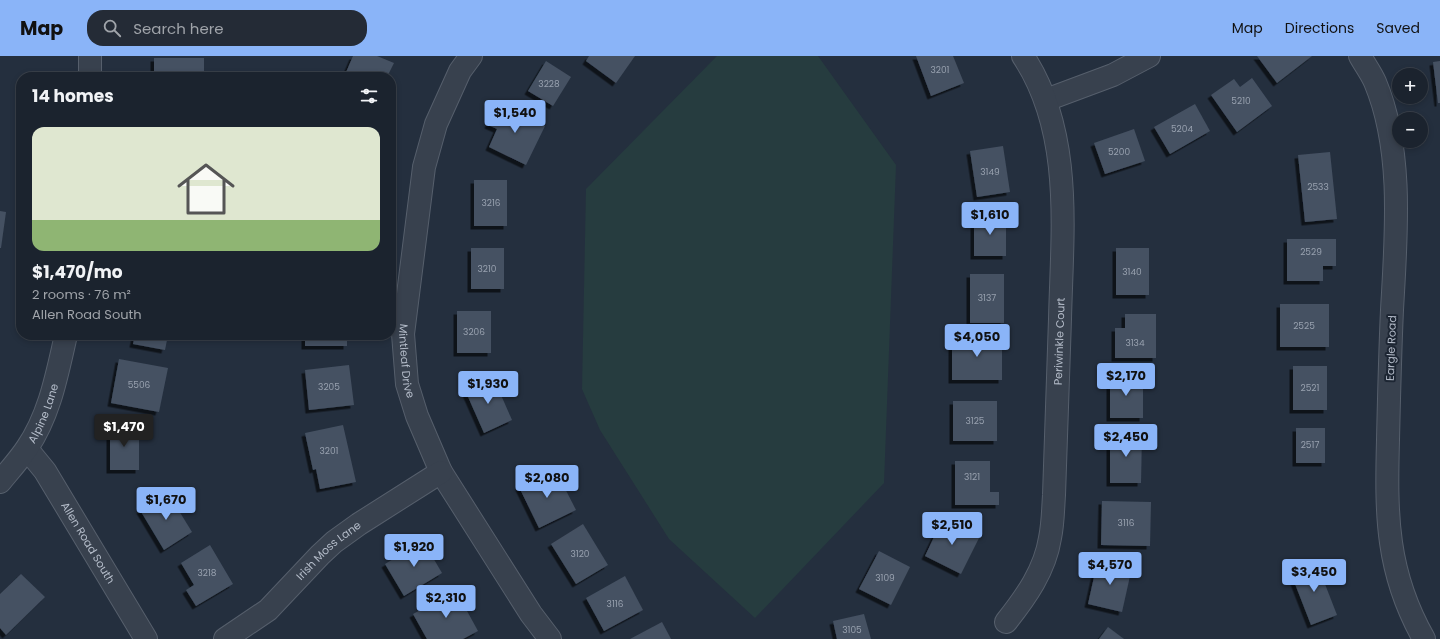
<!DOCTYPE html>
<html lang="en">
<head>
<meta charset="utf-8">
<style>
  body { margin:0; font-family:Poppins,sans-serif; background:#242b36; color:#f1f3f6; height:100vh; display:flex; flex-direction:column; font-size:15px; white-space:nowrap }
  * { box-sizing:border-box; margin:0 }
  p { font-size:13px; color:#a0a4aa }
  .icon { flex:none; width:22px; height:22px; fill:none; stroke:currentColor; stroke-width:2; stroke-linecap:round; stroke-linejoin:round }
  .map { position:relative; flex:1; overflow:hidden }
  .details { position:absolute; left:16px; top:16px; width:380px; height:268px; display:flex; flex-direction:column; background:#1b232e; border-radius:16px; box-shadow:0 2px 6px #0003,0 0 0 1px #39404a }
  .details>* { flex:none }
  .fabs { position:absolute; left:1392px; top:12px; display:grid; gap:8px }
  .fabs a { display:grid; place-items:center; width:36px; height:36px; border-radius:50%; background:#1b232e; box-shadow:0 2px 6px #0003,0 0 0 1px #39404a; font-size:20px }
  .price { position:absolute; translate:-50% -34px; padding:0 9px; border-radius:4px; background:#8ab4f8; color:#111; font-size:13px; line-height:26px; filter:drop-shadow(0 1px 2px #0008) }
  .price::after { content:''; position:absolute; left:50%; top:24px; width:12px; height:9px; margin-left:-6px; background:inherit; clip-path:polygon(0 0,100% 0,50% 100%) }
  .price.selected { background:#222; color:#fff }
  ul { padding:0; list-style:none }
  li { display:grid; align-content:center; gap:8px; height:212px; padding:0 16px }
  li span { display:grid; place-items:center; height:124px; border-radius:12px; color:#555 }
  li>.icon { margin-inline-start:auto }
  span .icon { width:72px; height:72px; fill:#fffc; stroke-width:1 }
  li b { font-size:17px }
  h2 { display:flex; justify-content:space-between; align-items:center; height:48px; padding:0 16px; font-size:17px }
  header { display:flex; align-items:center; gap:24px; box-sizing:border-box; height:56px; padding:0 20px; background:#8ab4f8; color:#111 }
  header strong { font-size:19px }
  nav { display:flex; gap:22px; margin-inline-start:auto; font-size:14px }
  .search { width:280px; height:36px; background:#242b36; display:flex; align-items:center; gap:10px; box-sizing:border-box; padding:0 14px; border-radius:16px; color:#a0a4aa; font-size:15px }
  .map>svg:first-child { display:block }
  .green { fill:#263c3f }
  .building { fill:#455162; filter:url(#shadow) }
  .lines { fill:none; stroke-linecap:round; stroke-linejoin:round }
  .minor-casing { stroke:#565f6c; stroke-width:24 }
  .minor { stroke:#38414e; stroke-width:22 }
  .labels { text-anchor:middle; stroke-width:4; stroke-linejoin:round; paint-order:stroke }
  .number-label { font-size:9px; fill:#98a1af }
  .street-label { font-size:11px; fill:#b4bcc9; stroke:#1d2633 }
</style>
</head>
<body>
<header>
<strong>Map</strong>
<div class="search"><svg class="icon" aria-label="search" viewBox="0 0 24 24"><circle cx="10" cy="10" r="6"/><path d="M15 15l6 6"/></svg>Search here</div>
<nav><a>Map</a><a>Directions</a><a>Saved</a></nav>
</header>
<div class="map">
<svg width="1440" height="583" viewBox="0 0 1440 583">
  <defs>
    <filter id="shadow"><feDropShadow dx="-3.5" dy="3.5" stdDeviation="0" flood-color="#0009"/></filter>
  </defs>
  <rect width="100%" height="100%" fill="#242f3e"/>
  <!-- green -->
  <path class="green" d="M 717,0 L 818,0 L 896,109 L 884,427 L 755,562 L 669,483 L 600,374 L 582,333 L 586,133 Z"/>
  <!-- building -->
  <g class="building">
    <path d="M 353,0 L 377,0 L 394,7 L 387,21 L 344,21 Z"/>
    <path d="M 589,0 L 635,0 L 616,27 L 586,5 Z"/>
    <path d="M 916,0 L 953,0 L 964,27 L 931,40 Z"/>
    <path d="M 1257,0 L 1312,0 L 1277,27 Z"/>
    <rect x="154" y="2" width="50" height="19"/>
    <path d="M 546,5 L 571,21 L 553,50 L 528,35 Z"/>
    <path d="M 1440,5 L 1440,47 L 1438,47 L 1433,6 Z"/>
    <path d="M 1252,22 L 1272,50 L 1237,76 L 1211,39 L 1234,23 L 1240,31 Z"/>
    <path d="M 498,48 L 545,70 L 526,109 L 489,91 L 497,73 L 488,69 Z"/>
    <path d="M 1195,48 L 1210,75 L 1170,98 L 1154,71 Z"/>
    <path d="M 1134,73 L 1145,105 L 1105,118 L 1094,87 Z"/>
    <path d="M 1003,90 L 1010,136 L 977,141 L 970,95 Z"/>
    <path d="M 1330,96 L 1337,163 L 1305,166 L 1298,99 Z"/>
    <rect x="474" y="124" width="33" height="46"/>
    <path d="M 0,155 L 6,156 L 1,192 L 0,192 Z"/>
    <rect x="974" y="161" width="32" height="39"/>
    <path d="M 1287,183 L 1336,183 L 1336,210 L 1323,210 L 1323,225 L 1287,225 Z"/>
    <rect x="471" y="192" width="33" height="41"/>
    <rect x="1116" y="192" width="33" height="47"/>
    <rect x="970" y="218" width="34" height="49"/>
    <rect x="1280" y="248" width="49" height="43"/>
    <rect x="457" y="255" width="34" height="42"/>
    <path d="M 1125,258 L 1156,258 L 1156,302 L 1115,302 L 1115,272 L 1125,272 Z"/>
    <path d="M 135,279 L 168,279 L 165,294 L 133,288 Z"/>
    <rect x="305" y="279" width="42" height="11"/>
    <rect x="952" y="281" width="50" height="43"/>
    <path d="M 119,303 L 168,312 L 159,356 L 111,347 Z"/>
    <path d="M 349,309 L 354,349 L 309,354 L 305,314 Z"/>
    <rect x="1293" y="310" width="34" height="44"/>
    <rect x="1110" y="320" width="33" height="42"/>
    <path d="M 493,321 L 512,364 L 484,377 L 465,334 Z"/>
    <rect x="953" y="345" width="44" height="40"/>
    <rect x="110" y="369" width="29" height="45"/>
    <path d="M 343,369 L 356,426 L 320,433 L 316,413 L 313,414 L 305,377 Z"/>
    <rect x="1296" y="372" width="29" height="35"/>
    <path d="M 1110,378 L 1142,378 L 1141,427 L 1110,427 Z"/>
    <path d="M 955,405 L 990,405 L 990,436 L 999,436 L 999,449 L 955,449 Z"/>
    <path d="M 555,413 L 576,454 L 539,472 L 519,431 Z"/>
    <path d="M 168,437 L 192,476 L 164,494 L 140,454 Z"/>
    <path d="M 1102,445 L 1151,446 L 1150,490 L 1101,489 Z"/>
    <path d="M 943,462 L 980,480 L 961,518 L 925,500 Z"/>
    <path d="M 583,468 L 608,509 L 576,528 L 551,488 Z"/>
    <path d="M 423,485 L 442,517 L 404,540 L 385,508 Z"/>
    <path d="M 210,489 L 233,528 L 196,550 L 186,534 L 194,529 L 181,507 Z"/>
    <path d="M 879,495 L 910,511 L 891,549 L 859,533 Z"/>
    <path d="M 1098,503 L 1132,511 L 1122,556 L 1088,548 Z"/>
    <path d="M 1316,505 L 1337,559 L 1311,569 L 1290,515 Z"/>
    <path d="M 21,518 L 45,541 L 6,579 L 0,572 L 0,538 Z"/>
    <path d="M 625,520 L 643,554 L 604,575 L 586,542 Z"/>
    <path d="M 456,535 L 478,575 L 463,583 L 427,583 L 413,558 Z"/>
    <path d="M 864,558 L 871,583 L 837,583 L 833,565 Z"/>
    <path d="M 662,566 L 671,583 L 630,583 Z"/>
    <path d="M 1108,571 L 1124,583 L 1099,583 Z"/>
  </g>
  <g class="lines">
    <defs>
      <g id="minor">
        <path id="s1" d="M 471,0 L 460,15 L 436,68 L 424,111 L 403,278 L 407,328 L 417,360 L 441,416 L 531,558 L 550,583"/>
        <path d="M 1360,0 C 1365,9 1371,17 1375,26 C 1404,95 1396,181 1392,254 C 1390,297 1389,341 1388,384 C 1386,459 1386,516 1424,583"/>
        <path d="M 90,21 L 90,0"/>
        <path d="M 1046,44 L 1113,19 L 1149,0"/>
        <path id="s2" d="M 27,393 L 45,415 L 146,583"/>
        <path id="s3" d="M 0,426 C 9,415 19,404 27,392 C 50,358 57,318 66,279"/>
        <path id="s4" d="M 1006,566 C 1026,541 1045,514 1050,482 C 1053,468 1053,453 1054,439 C 1056,381 1058,322 1060,263 C 1062,176 1074,77 1023,0"/>
        <path id="s5" d="M 225,583 L 268,554 L 320,499 L 334,486 L 359,468 L 441,416"/>
      </g>
    </defs>
    <!-- minor casing -->
    <use href="#minor" class="minor-casing"/>
    <!-- minor -->
    <use href="#minor" class="minor"/>
  </g>
  <g class="labels">
    <!-- number labels -->
    <g class="number-label">
      <text x="940" y="17">3201</text>
      <text x="549" y="31">3228</text>
      <text x="1241" y="48">5210</text>
      <text x="1182" y="76">5204</text>
      <text x="1119" y="99">5200</text>
      <text x="990" y="119">3149</text>
      <text x="1318" y="134">2533</text>
      <text x="491" y="150">3216</text>
      <text x="1311" y="199">2529</text>
      <text x="487" y="216">3210</text>
      <text x="1132" y="219">3140</text>
      <text x="987" y="245">3137</text>
      <text x="1304" y="273">2525</text>
      <text x="474" y="279">3206</text>
      <text x="1135" y="290">3134</text>
      <text x="139" y="332">5506</text>
      <text x="329" y="334">3205</text>
      <text x="1310" y="335">2521</text>
      <text x="975" y="368">3125</text>
      <text x="1310" y="392">2517</text>
      <text x="329" y="398">3201</text>
      <text x="972" y="424">3121</text>
      <text x="1126" y="470">3116</text>
      <text x="580" y="501">3120</text>
      <text x="207" y="520">3218</text>
      <text x="885" y="525">3109</text>
      <text x="615" y="551">3116</text>
      <text x="852" y="577">3105</text>
    </g>
    <!-- street labels -->
    <g class="street-label">
      <text dy="4" stroke="none"><textPath href="#s4" startOffset="293">Periwinkle Court</textPath></text>
      <text transform="translate(1391 292) rotate(-88)" y="4">Eargle Road</text>
      <text dy="4" stroke="none"><textPath href="#s1" startOffset="317">Mintleaf Drive</textPath></text>
      <text dy="4" stroke="none"><textPath href="#s3" startOffset="82">Alpine Lane</textPath></text>
      <text dy="4" stroke="none"><textPath href="#s2" startOffset="112">Allen Road South</textPath></text>
      <text dy="4" stroke="none"><textPath href="#s5" startOffset="137">Irish Moss Lane</textPath></text>
    </g>
  </g>
</svg>
<div class="fabs">
<a>+</a>
<a>−</a>
</div>
<b class="price" style="left:515px;top:78px">$1,540</b>
<b class="price" style="left:990px;top:180px">$1,610</b>
<b class="price" style="left:977px;top:302px">$4,050</b>
<b class="price" style="left:1126px;top:341px">$2,170</b>
<b class="price" style="left:488px;top:349px">$1,930</b>
<b class="price selected" style="left:124px;top:392px">$1,470</b>
<b class="price" style="left:1126px;top:402px">$2,450</b>
<b class="price" style="left:547px;top:443px">$2,080</b>
<b class="price" style="left:166px;top:465px">$1,670</b>
<b class="price" style="left:952px;top:490px">$2,510</b>
<b class="price" style="left:414px;top:512px">$1,920</b>
<b class="price" style="left:1110px;top:530px">$4,570</b>
<b class="price" style="left:1314px;top:537px">$3,450</b>
<b class="price" style="left:446px;top:563px">$2,310</b>
<section class="details">
<h2>14 homes<svg class="icon" aria-label="filters" viewBox="0 0 24 24"><path d="M4 7h16M4 17h16"/><circle cx="9" cy="7" r="2"/><circle cx="15" cy="17" r="2"/></svg></h2>
<ul>
<li><span style="background:linear-gradient(#dfe7d0 75%,#8fb573 0)"><svg class="icon" aria-label="home" viewBox="0 0 24 24"><path d="M3 11l9-7 9 7M6 9v11h12V9"/></svg></span><div><b>$1,470/mo</b><p>2 rooms · 76 m²</p><p>Allen Road South</p></div></li>
</ul>
</section>
</div>
</body>
</html>
